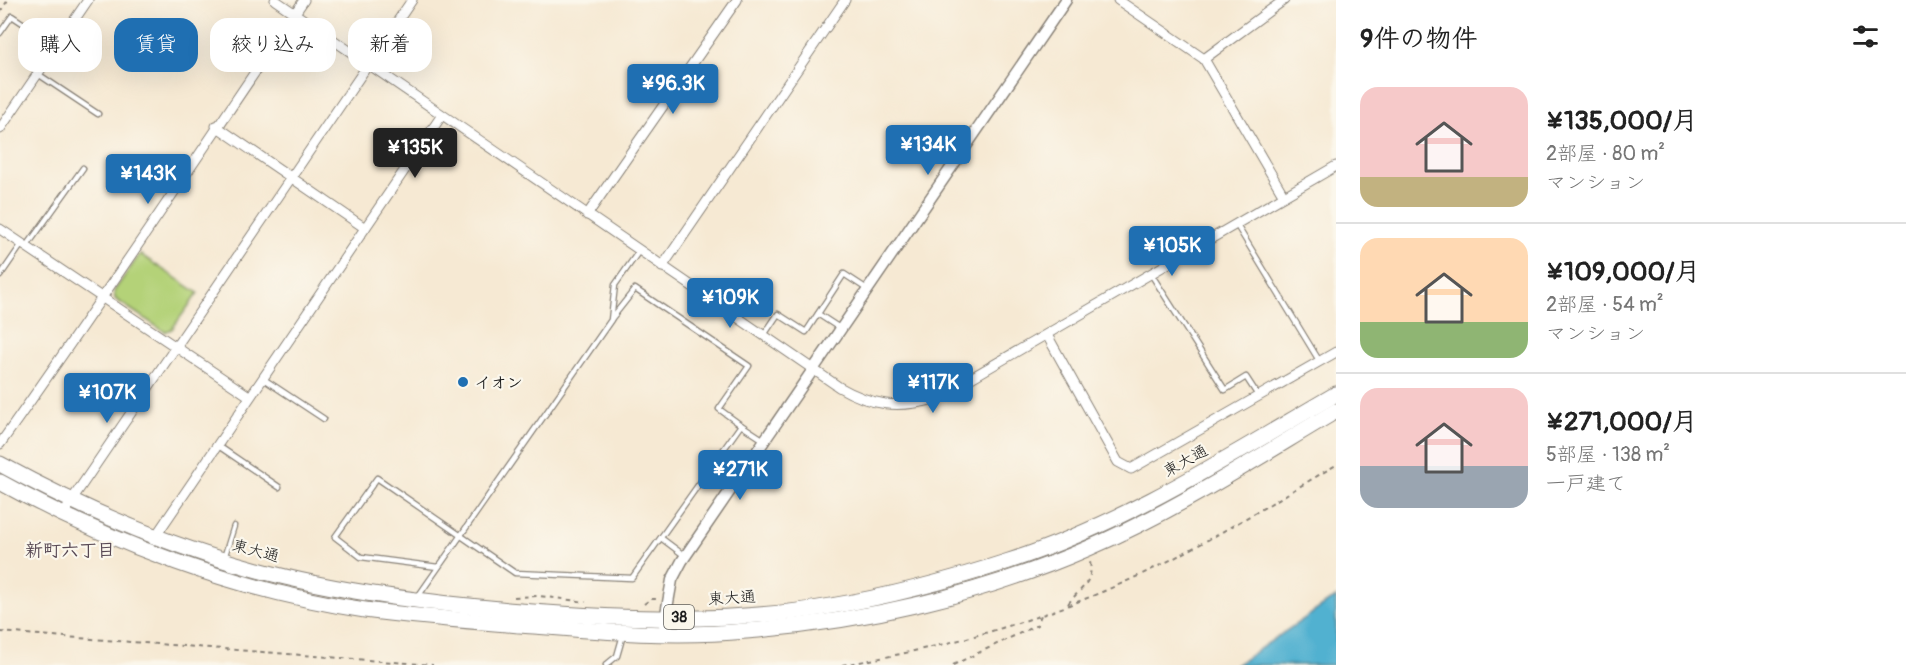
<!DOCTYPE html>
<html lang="ja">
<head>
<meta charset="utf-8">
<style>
  body { margin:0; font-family:Pangolin,"Klee One",sans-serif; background:#f6f6f6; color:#222; height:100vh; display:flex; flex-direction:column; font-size:22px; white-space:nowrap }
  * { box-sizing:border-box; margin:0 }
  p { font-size:20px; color:#767676 }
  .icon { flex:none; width:33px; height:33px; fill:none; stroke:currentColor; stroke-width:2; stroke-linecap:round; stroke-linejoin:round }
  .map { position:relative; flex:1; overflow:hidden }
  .details { display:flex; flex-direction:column; background:#fff; width:570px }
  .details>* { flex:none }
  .hud { position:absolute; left:18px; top:18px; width:570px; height:54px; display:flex; gap:12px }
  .price { position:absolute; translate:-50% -51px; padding:0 14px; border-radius:6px; background:#1f6fb2; color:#fff; font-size:20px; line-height:39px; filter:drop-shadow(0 2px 3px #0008) }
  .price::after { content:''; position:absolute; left:50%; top:36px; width:18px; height:14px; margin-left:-9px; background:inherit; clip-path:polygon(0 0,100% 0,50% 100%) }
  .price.current { background:#222; color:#fff }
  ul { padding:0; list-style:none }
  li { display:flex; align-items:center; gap:18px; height:150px; padding:0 24px }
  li+li { border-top:2px solid #e0e0e0 }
  li span { display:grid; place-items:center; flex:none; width:168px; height:120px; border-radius:18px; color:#555 }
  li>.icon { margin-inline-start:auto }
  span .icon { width:72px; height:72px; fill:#fffc; stroke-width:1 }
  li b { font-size:26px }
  h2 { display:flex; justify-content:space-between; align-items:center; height:72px; padding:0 24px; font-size:26px }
  .tag { padding:0 21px; border-radius:18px; background:#fff; box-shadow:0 6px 24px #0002; font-size:21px; line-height:54px }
  .tag.current { background:#1f6fb2; color:#fff }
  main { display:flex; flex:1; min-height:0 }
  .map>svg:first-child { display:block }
  .green { fill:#b4d278; stroke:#68774a; stroke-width:1.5 }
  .water { fill:#51b1d0; stroke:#366676; stroke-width:1.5 }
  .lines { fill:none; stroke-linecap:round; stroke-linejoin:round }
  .service-casing { stroke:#898278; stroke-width:7 }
  .minor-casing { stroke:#898278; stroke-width:11 }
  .tertiary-casing { stroke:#898278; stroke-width:13 }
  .trunk-casing { stroke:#898278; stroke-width:17 }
  .path { stroke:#898278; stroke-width:2; stroke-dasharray:4.5 4.5; stroke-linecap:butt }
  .service { stroke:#fff; stroke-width:4.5 }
  .minor { stroke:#fff; stroke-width:9 }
  .tertiary { stroke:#fff; stroke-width:10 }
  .trunk { stroke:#fff; stroke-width:15 }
  .poi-dot { fill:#1f6fb2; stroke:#fbf7ec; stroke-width:2 }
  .labels { text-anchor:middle; stroke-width:4.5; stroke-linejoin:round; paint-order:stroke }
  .shield { fill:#fbf7ec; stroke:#5f5e5a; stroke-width:1.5 }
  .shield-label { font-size:15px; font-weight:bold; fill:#1c1c1c }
  .poi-label { font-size:16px; font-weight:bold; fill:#1c1c1c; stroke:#fbf7ec; text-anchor:start }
  .street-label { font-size:16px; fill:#1c1c1c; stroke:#fbf7ec }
  .neighbourhood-label { font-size:18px; font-weight:bold; fill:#594a55; stroke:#fbf7ec }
</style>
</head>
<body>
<main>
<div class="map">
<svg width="1336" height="665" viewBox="0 0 1336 665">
  <rect width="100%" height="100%" fill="#fbf7ec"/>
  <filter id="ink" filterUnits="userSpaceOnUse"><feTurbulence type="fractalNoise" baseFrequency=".0167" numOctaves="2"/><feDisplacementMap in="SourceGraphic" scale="12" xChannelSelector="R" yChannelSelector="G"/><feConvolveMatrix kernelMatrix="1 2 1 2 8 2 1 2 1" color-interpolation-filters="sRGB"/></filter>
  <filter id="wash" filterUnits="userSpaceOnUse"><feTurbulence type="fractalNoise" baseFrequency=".008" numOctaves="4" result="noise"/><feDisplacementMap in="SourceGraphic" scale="24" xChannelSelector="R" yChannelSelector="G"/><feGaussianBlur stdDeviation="1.35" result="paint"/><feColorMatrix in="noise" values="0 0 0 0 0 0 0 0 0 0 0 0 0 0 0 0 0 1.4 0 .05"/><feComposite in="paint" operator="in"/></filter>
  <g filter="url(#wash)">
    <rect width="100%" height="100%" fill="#f6e9d3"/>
    <!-- green -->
    <path class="green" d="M 140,254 L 198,293 L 172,329 L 165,332 L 115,299 L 114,291 Z"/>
    <!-- water -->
    <path class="water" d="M 1336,597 L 1336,665 L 1236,665 Z"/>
  </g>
  <g filter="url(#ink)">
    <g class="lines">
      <defs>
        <g id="service">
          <path d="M 0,33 L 12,16 L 57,46"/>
          <path d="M 38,74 L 98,114"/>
          <path d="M 1236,224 L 1320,362"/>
          <path d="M 27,246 L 83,168"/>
          <path d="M 1151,274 L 1225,390 L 1246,377 L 1259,397"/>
          <path d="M 0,276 L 22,244"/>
          <path d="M 818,314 L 841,329"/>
          <path d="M 612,318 L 635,289 L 749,366 L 719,409 L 741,425"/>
          <path d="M 764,335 L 778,314 L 806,332 L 844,274 L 867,289"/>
          <path d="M 262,378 L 324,419"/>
          <path d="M 217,445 L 279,487"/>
          <path d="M 661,538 L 685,556"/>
          <path d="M 224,558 L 234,526"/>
          <path d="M 438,567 L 361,557 L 335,537 L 377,478 L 515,573 L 632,578 L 741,425 L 764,440"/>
          <path d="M 417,598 L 611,320 L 615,285 L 639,251"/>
          <path d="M 606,665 L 617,656 L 623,635"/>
        </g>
        <g id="minor">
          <path d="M 275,0 L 839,387 C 872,406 898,409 935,399 L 1336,166"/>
          <path d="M 1118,0 L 1204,59 L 1284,196"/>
          <path d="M 1204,59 L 1284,0"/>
          <path d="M 216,126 L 365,228"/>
          <path d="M 0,129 L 88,0"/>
          <path d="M 587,215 L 737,0"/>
          <path d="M 0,229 L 249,396"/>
          <path d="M 662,267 L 845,0"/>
          <path d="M 1047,335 L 1118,462 L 1131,469 L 1336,352"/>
          <path d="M 0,444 C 104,298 203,148 304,0"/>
          <path d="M 63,516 L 71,501 L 412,0"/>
          <path d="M 153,540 L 442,115"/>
        </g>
        <path id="tertiary" d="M 664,625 L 672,580 L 682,561 L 1066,0"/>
        <g id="trunk">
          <path d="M 0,464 C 81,508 166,545 254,569 C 341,593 431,603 520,611 C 622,619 729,624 831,606 C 891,596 951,580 1009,561 C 1126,523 1231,455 1336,394"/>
          <path d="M 0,482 C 112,544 238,591 365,610 C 417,617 469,621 520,625 C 595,631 671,638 746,631 C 862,622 982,595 1089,548 C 1175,511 1255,459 1336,411"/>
        </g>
      </defs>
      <!-- service casing -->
      <use href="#service" class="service-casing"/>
      <!-- minor casing -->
      <use href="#minor" class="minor-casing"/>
      <!-- tertiary casing -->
      <use href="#tertiary" class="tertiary-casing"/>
      <!-- trunk casing -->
      <use href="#trunk" class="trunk-casing"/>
      <!-- path -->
      <g class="path">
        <path d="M 0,12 L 8,0"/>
        <path d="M 514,597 L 539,596 L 586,602"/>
        <path d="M 644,604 L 651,599 L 658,599"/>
        <path d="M 1068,604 C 1079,589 1094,583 1090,562"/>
        <path d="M 0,632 L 433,665"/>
        <path d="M 842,665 C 944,648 1044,620 1138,576 C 1206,544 1271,503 1336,465"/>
        <path d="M 953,665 L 1037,625 L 1041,615"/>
      </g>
      <!-- service -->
      <use href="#service" class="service"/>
      <!-- minor -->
      <use href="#minor" class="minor"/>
      <!-- tertiary -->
      <use href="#tertiary" class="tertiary"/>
      <!-- trunk -->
      <use href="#trunk" class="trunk"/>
    </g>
  </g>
  <!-- markers -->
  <circle class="poi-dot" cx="463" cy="382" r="6"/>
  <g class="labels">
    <!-- shield labels -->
    <rect class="shield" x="664" y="605" width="30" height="24" rx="4.5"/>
    <g class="shield-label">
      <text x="679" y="622">38</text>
    </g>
    <!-- poi labels -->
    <g class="poi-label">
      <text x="475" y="388">イオン</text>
    </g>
    <!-- street labels -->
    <g class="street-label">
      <text transform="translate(1185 460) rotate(-29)" y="6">東大通</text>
      <text transform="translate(256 550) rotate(15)" y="6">東大通</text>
      <text transform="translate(732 597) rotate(-3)" y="6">東大通</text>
    </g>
    <!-- neighbourhood labels -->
    <g class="neighbourhood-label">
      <text x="70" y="556">新町六丁目</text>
    </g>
  </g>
</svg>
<b class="price" style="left:673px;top:115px">¥96.3K</b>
<b class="price" style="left:928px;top:176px">¥134K</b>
<b class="price current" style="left:415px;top:179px">¥135K</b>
<b class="price" style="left:148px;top:205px">¥143K</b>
<b class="price" style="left:1172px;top:277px">¥105K</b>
<b class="price" style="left:730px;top:329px">¥109K</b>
<b class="price" style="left:933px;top:414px">¥117K</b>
<b class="price" style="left:107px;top:424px">¥107K</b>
<b class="price" style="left:740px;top:501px">¥271K</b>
<div class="hud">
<a class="tag">購入</a>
<a class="tag current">賃貸</a>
<a class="tag">絞り込み</a>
<a class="tag">新着</a>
</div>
</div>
<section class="details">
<h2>9件の物件<svg class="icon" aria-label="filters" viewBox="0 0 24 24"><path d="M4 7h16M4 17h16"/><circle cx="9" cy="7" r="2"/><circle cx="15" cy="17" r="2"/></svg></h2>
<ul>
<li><span style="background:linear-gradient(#f6c9c9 75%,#c2b280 0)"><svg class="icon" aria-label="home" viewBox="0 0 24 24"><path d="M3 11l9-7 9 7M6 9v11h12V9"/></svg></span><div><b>¥135,000/月</b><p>2部屋 · 80 m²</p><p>マンション</p></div></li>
<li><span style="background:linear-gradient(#ffd9b3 70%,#8fb573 0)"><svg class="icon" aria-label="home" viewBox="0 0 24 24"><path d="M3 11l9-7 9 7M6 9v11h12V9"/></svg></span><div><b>¥109,000/月</b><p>2部屋 · 54 m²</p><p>マンション</p></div></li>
<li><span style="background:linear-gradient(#f6c9c9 65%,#9aa5b1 0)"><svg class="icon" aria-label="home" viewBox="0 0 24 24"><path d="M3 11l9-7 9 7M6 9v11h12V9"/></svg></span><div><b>¥271,000/月</b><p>5部屋 · 138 m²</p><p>一戸建て</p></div></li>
</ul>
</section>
</main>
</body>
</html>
